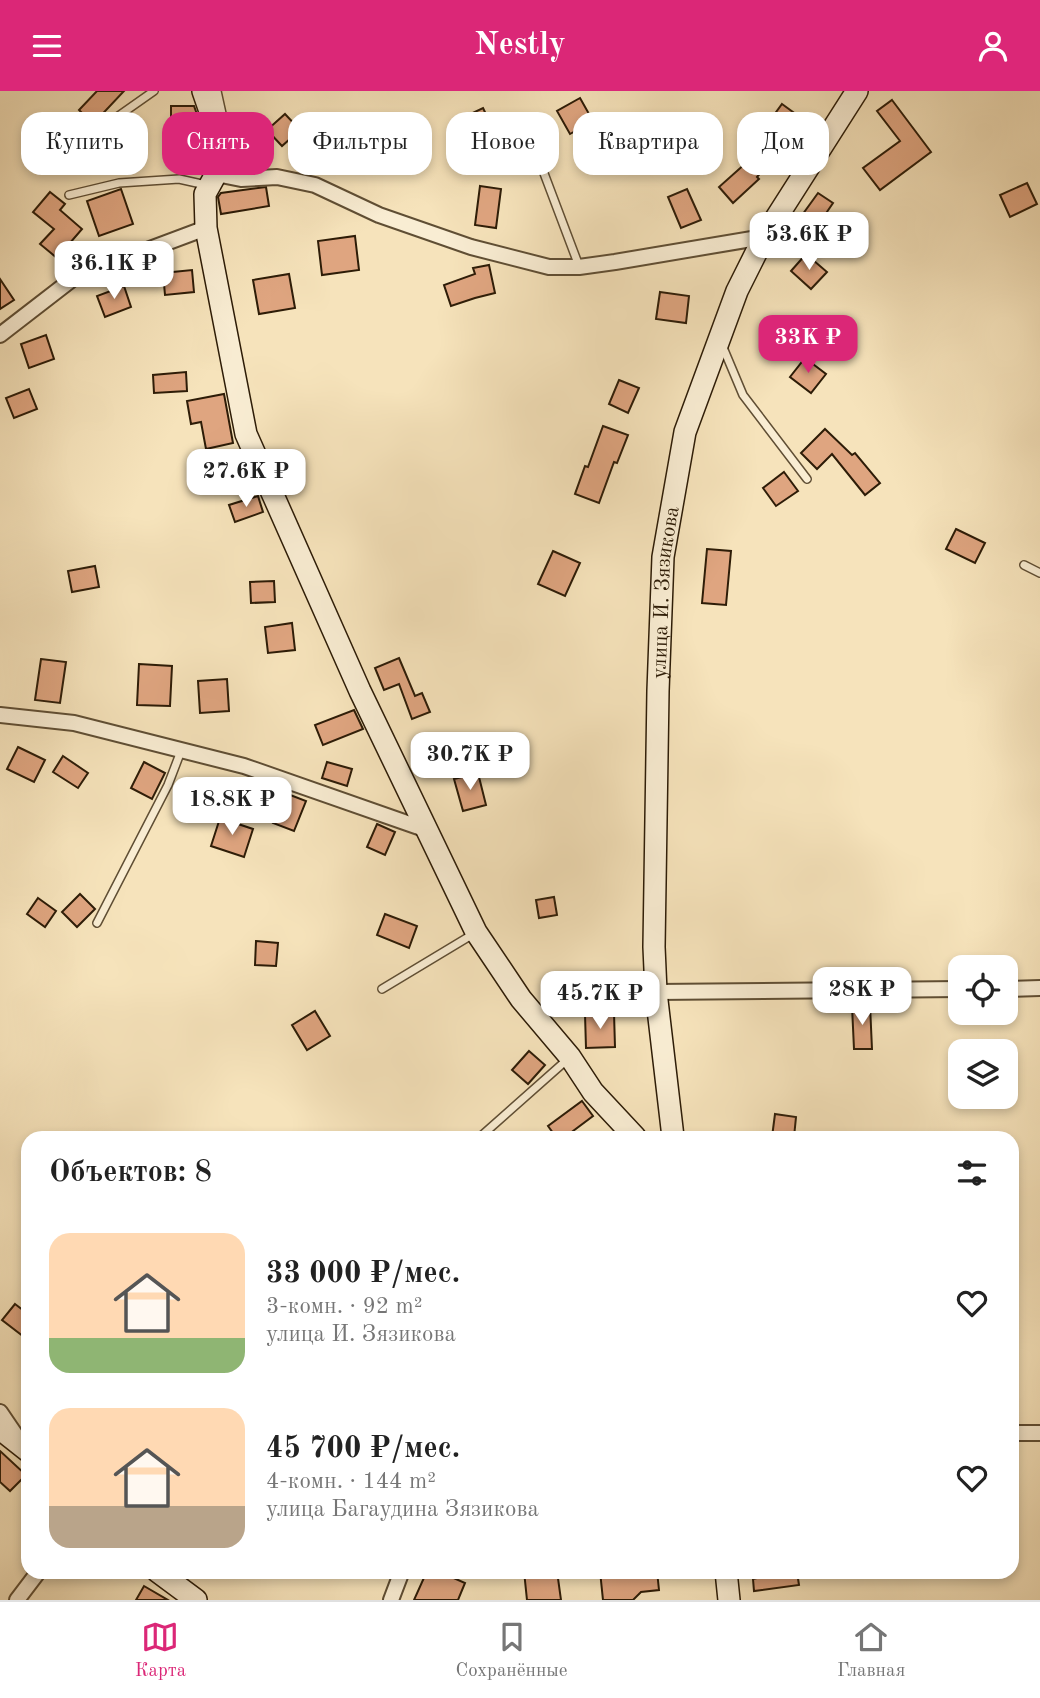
<!DOCTYPE html>
<html lang="ru">
<head>
<meta charset="utf-8">
<style>
  body { margin:0; font-family:"Old Standard TT",serif; background:#f6f6f6; color:#222; height:100vh; display:flex; flex-direction:column; font-size:26px; white-space:nowrap }
  * { box-sizing:border-box; margin:0 }
  p { font-size:23px; color:#767676 }
  .icon { flex:none; width:38px; height:38px; fill:none; stroke:currentColor; stroke-width:2; stroke-linecap:round; stroke-linejoin:round }
  .map { position:relative; flex:1; overflow:hidden }
  .details { position:absolute; left:21px; top:1040px; width:998px; height:448px; display:flex; flex-direction:column; background:#fff; border-radius:21px; box-shadow:0 4px 10px #0003 }
  .details>* { flex:none }
  .guide { position:absolute; left:21px; top:21px; width:999px; height:63px; display:flex; gap:14px }
  .fabs { position:absolute; left:948px; top:864px; display:grid; gap:14px }
  .fabs a { display:grid; place-items:center; width:70px; height:70px; border-radius:14px; background:#fff; box-shadow:0 4px 10px #0003; font-size:35px }
  .price { position:absolute; translate:-50% -60px; padding:0 16px; border-radius:14px; background:#fff; color:#222; font-size:23px; line-height:46px; filter:drop-shadow(0 2px 4px #0008) }
  .price::after { content:''; position:absolute; left:50%; top:42px; width:21px; height:16px; margin-left:-10px; background:inherit; clip-path:polygon(0 0,100% 0,50% 100%) }
  .price.selected { background:#db2777; color:#fff }
  ul { padding:0; list-style:none }
  li { display:flex; align-items:center; gap:21px; height:175px; padding:0 28px }
  li span { display:grid; place-items:center; flex:none; width:196px; height:140px; border-radius:21px; color:#555 }
  li>.icon { margin-inline-start:auto }
  span .icon { width:84px; height:84px; fill:#fffc; stroke-width:1 }
  li b { font-size:30px }
  h2 { display:flex; justify-content:space-between; align-items:center; height:84px; padding:0 28px; font-size:30px }
  .pill { padding:0 24px; border-radius:21px; background:#fff; box-shadow:0 4px 10px #0003; font-size:24px; line-height:63px }
  .pill.selected { background:#db2777; color:#fff }
  header { display:flex; justify-content:space-between; align-items:center; height:91px; padding:0 28px; background:#db2777; color:#fff; font-size:32px; font-weight:700 }
  .tabs { display:flex; justify-content:space-around; align-items:center; height:98px; border-top:2px solid #e0e0e0; background:#fff; font-size:19px; color:#767676 }
  .tabs a { display:grid; justify-items:center; gap:4px }
  .tabs .selected { color:#db2777 }
  .map>svg:first-child { display:block }
  .building { fill:#dfa580; stroke:#2d1c07; stroke-width:2 }
  .lines { fill:none; stroke-linecap:round; stroke-linejoin:round }
  .lane-casing { stroke:#5f4e34; stroke-width:10 }
  .street-casing { stroke:#5f4e34; stroke-width:18 }
  .secondary-casing { stroke:#2d1c07; stroke-width:24 }
  .lane { stroke:#f9edd3; stroke-width:7 }
  .street { stroke:#f9edd3; stroke-width:14 }
  .secondary { stroke:#f9edd3; stroke-width:21 }
  .labels { text-anchor:middle; stroke-width:5; stroke-linejoin:round; paint-order:stroke }
  .street-label { font-size:21px; fill:#2d1c07; stroke:#f9edd3 }
</style>
</head>
<body>
<header><svg class="icon" aria-label="menu" viewBox="0 0 24 24"><path d="M4 6h16M4 12h16M4 18h16"/></svg>Nestly<svg class="icon" aria-label="person" viewBox="0 0 24 24"><circle cx="12" cy="8" r="4"/><path d="M4 21q1-7 8-7t8 7"/></svg></header>
<div class="map">
<svg width="1040" height="1509" viewBox="0 0 1040 1509">
  <rect width="100%" height="100%" fill="#f6e3bb"/>
  <filter id="stains"><feTurbulence type="fractalNoise" baseFrequency=".00286" numOctaves="4"/><feColorMatrix values="0 0 0 0 .2 0 0 0 0 .09 0 0 0 0 .02 0 0 0 .5 -.17"/></filter>
  <radialGradient id="worn" r=".72"><stop offset=".6" stop-color="#630" stop-opacity="0"/><stop offset="1" stop-color="#630" stop-opacity=".3"/></radialGradient>
  <!-- building -->
  <g class="building">
    <path d="M 97,0 L 124,0 L 93,33 L 79,19 Z"/>
    <path d="M 580,7 L 593,30 L 570,43 L 557,20 Z"/>
    <path d="M 892,9 L 931,61 L 880,99 L 863,77 L 900,50 L 877,20 Z"/>
    <path d="M 782,13 L 797,24 L 778,51 L 783,55 L 757,86 L 759,88 L 733,112 L 719,96 L 756,63 L 741,50 L 756,32 L 763,39 Z"/>
    <path d="M 171,15 L 194,15 L 199,29 L 200,41 L 171,41 Z"/>
    <path d="M 483,17 L 493,38 L 473,48 L 462,27 Z"/>
    <path d="M 285,23 L 300,39 L 282,55 L 267,39 Z"/>
    <path d="M 1027,92 L 1037,113 L 1010,126 L 1000,104 Z"/>
    <path d="M 480,95 L 501,98 L 496,137 L 475,134 Z"/>
    <path d="M 266,96 L 269,115 L 221,123 L 218,106 L 221,102 Z"/>
    <path d="M 121,98 L 133,133 L 99,145 L 87,110 Z"/>
    <path d="M 687,98 L 701,129 L 681,137 L 668,106 Z"/>
    <path d="M 50,101 L 65,113 L 60,119 L 82,138 L 57,167 L 40,153 L 54,138 L 33,121 Z"/>
    <path d="M 818,102 L 833,112 L 816,137 L 800,127 Z"/>
    <path d="M 355,145 L 359,179 L 322,184 L 318,150 Z"/>
    <path d="M 806,163 L 827,181 L 811,198 L 791,180 Z"/>
    <path d="M 489,174 L 495,202 L 475,207 L 451,215 L 444,194 L 475,183 L 473,177 Z"/>
    <path d="M 192,179 L 194,201 L 165,204 L 163,182 Z"/>
    <path d="M 289,183 L 295,217 L 259,223 L 253,189 Z"/>
    <path d="M 0,188 L 14,209 L 0,218 Z"/>
    <path d="M 124,195 L 131,216 L 105,226 L 97,205 Z"/>
    <path d="M 660,201 L 689,205 L 686,232 L 656,228 Z"/>
    <path d="M 46,244 L 54,268 L 29,277 L 21,253 Z"/>
    <path d="M 805,267 L 826,283 L 811,302 L 790,286 Z"/>
    <path d="M 186,281 L 187,300 L 154,302 L 153,284 Z"/>
    <path d="M 619,289 L 639,297 L 628,322 L 609,313 Z"/>
    <path d="M 29,298 L 37,318 L 14,327 L 6,307 Z"/>
    <path d="M 224,303 L 233,352 L 206,358 L 201,331 L 191,333 L 187,310 Z"/>
    <path d="M 603,335 L 628,344 L 617,372 L 614,371 L 599,412 L 575,403 L 585,375 L 588,376 Z"/>
    <path d="M 825,338 L 852,364 L 855,362 L 880,392 L 865,404 L 832,363 L 817,378 L 801,362 Z"/>
    <path d="M 784,381 L 798,400 L 776,415 L 763,397 Z"/>
    <path d="M 258,405 L 263,421 L 235,431 L 229,414 Z"/>
    <path d="M 956,438 L 985,452 L 975,472 L 946,458 Z"/>
    <path d="M 707,458 L 731,460 L 726,514 L 702,512 Z"/>
    <path d="M 553,460 L 580,472 L 565,505 L 538,493 Z"/>
    <path d="M 95,475 L 99,496 L 72,501 L 68,480 Z"/>
    <path d="M 274,490 L 275,511 L 251,512 L 250,491 Z"/>
    <path d="M 292,532 L 295,559 L 268,562 L 265,536 Z"/>
    <path d="M 399,567 L 415,605 L 422,602 L 430,621 L 412,628 L 399,593 L 384,599 L 375,577 Z"/>
    <path d="M 41,568 L 66,571 L 60,612 L 35,609 Z"/>
    <path d="M 139,573 L 172,575 L 170,615 L 137,614 Z"/>
    <path d="M 227,588 L 229,620 L 200,622 L 198,590 Z"/>
    <path d="M 354,619 L 363,638 L 323,654 L 315,634 Z"/>
    <path d="M 18,656 L 45,669 L 34,691 L 7,678 Z"/>
    <path d="M 63,665 L 88,682 L 78,697 L 53,681 Z"/>
    <path d="M 144,671 L 165,682 L 152,708 L 131,697 Z"/>
    <path d="M 327,671 L 352,678 L 347,695 L 322,687 Z"/>
    <path d="M 478,682 L 486,714 L 463,720 L 454,688 Z"/>
    <path d="M 285,702 L 306,710 L 294,740 L 273,732 Z"/>
    <path d="M 220,727 L 253,738 L 244,766 L 211,755 Z"/>
    <path d="M 377,733 L 395,741 L 385,764 L 367,756 Z"/>
    <path d="M 80,803 L 95,818 L 77,836 L 62,821 Z"/>
    <path d="M 554,806 L 557,824 L 539,827 L 536,809 Z"/>
    <path d="M 38,807 L 56,820 L 45,836 L 27,823 Z"/>
    <path d="M 385,823 L 417,835 L 409,857 L 377,844 Z"/>
    <path d="M 256,850 L 278,852 L 276,875 L 255,874 Z"/>
    <path d="M 870,914 L 872,958 L 854,958 L 852,915 Z"/>
    <path d="M 315,920 L 330,945 L 307,959 L 292,934 Z"/>
    <path d="M 614,922 L 615,956 L 586,957 L 585,923 Z"/>
    <path d="M 529,960 L 545,974 L 528,993 L 512,979 Z"/>
    <path d="M 582,1010 L 593,1025 L 565,1046 L 556,1046 L 548,1035 Z"/>
    <path d="M 775,1023 L 796,1026 L 794,1046 L 772,1046 Z"/>
    <path d="M 15,1213 L 28,1223 L 28,1249 L 2,1229 Z"/>
    <path d="M 0,1360 L 26,1384 L 10,1400 L 0,1391 Z"/>
    <path d="M 427,1480 L 438,1480 L 465,1492 L 458,1509 L 414,1509 Z"/>
    <path d="M 524,1480 L 557,1480 L 561,1509 L 527,1509 Z"/>
    <path d="M 600,1480 L 657,1480 L 659,1499 L 641,1501 L 633,1509 L 603,1509 Z"/>
    <path d="M 756,1480 L 770,1480 L 770,1485 L 797,1481 L 799,1494 L 754,1500 L 753,1488 L 757,1487 Z"/>
    <path d="M 144,1495 L 168,1509 L 136,1509 Z"/>
  </g>
  <g class="lines">
    <defs>
      <g id="lane">
        <path d="M 217,0 L 223,27 L 223,46"/>
        <path d="M 80,52 L 154,0"/>
        <path d="M 542,77 L 579,175"/>
        <path d="M 69,104 L 119,92 L 179,88 L 206,94"/>
        <path d="M 722,254 L 743,304 L 807,388"/>
        <path d="M 1024,474 L 1040,482"/>
        <path d="M 97,832 L 168,694 L 181,660"/>
        <path d="M 382,898 L 475,842"/>
        <path d="M 480,1046 L 569,967"/>
      </g>
      <g id="street">
        <path d="M 216,83 L 241,88 L 277,86 L 315,94 L 379,124 L 471,156 L 549,176 L 579,176 L 615,171 L 764,146"/>
        <path d="M 0,244 L 75,186 L 206,137"/>
        <path d="M 0,624 L 74,632 L 244,675 L 427,739"/>
        <path d="M 1006,898 L 1040,897"/>
        <path d="M 656,901 L 961,898"/>
        <path d="M 0,1321 L 17,1346"/>
        <path d="M 1012,1342 L 1040,1342"/>
        <path d="M 17,1509 L 39,1480"/>
        <path d="M 391,1509 L 402,1480"/>
      </g>
      <g id="secondary">
        <path d="M 203,0 L 212,26 L 216,83 L 205,103 L 206,137 L 246,343 L 360,600 L 476,841 L 521,908 L 570,966 L 593,1001 L 635,1046"/>
        <path id="s1" d="M 673,1046 L 656,901 L 654,856 L 658,600 L 663,466 L 685,341 L 737,200 L 764,146 L 857,0"/>
        <path d="M 0,1338 L 28,1360"/>
        <path d="M 157,1480 L 196,1509"/>
        <path d="M 726,1480 L 729,1509"/>
      </g>
    </defs>
    <!-- lane casing -->
    <use href="#lane" class="lane-casing"/>
    <!-- street casing -->
    <use href="#street" class="street-casing"/>
    <!-- secondary casing -->
    <use href="#secondary" class="secondary-casing"/>
    <!-- lane -->
    <use href="#lane" class="lane"/>
    <!-- street -->
    <use href="#street" class="street"/>
    <!-- secondary -->
    <use href="#secondary" class="secondary"/>
  </g>
  <g class="labels">
    <!-- street labels -->
    <g class="street-label">
      <text dy="7" stroke="none"><textPath href="#s1" startOffset="546">улица И. Зязикова</textPath></text>
    </g>
  </g>
  <rect width="100%" height="100%" filter="url(#stains)"/>
  <rect width="100%" height="100%" fill="url(#worn)"/>
</svg>
<div class="fabs">
<a><svg class="icon" aria-label="locate" viewBox="0 0 24 24"><circle cx="12" cy="12" r="6"/><path d="M12 2v4M12 18v4M2 12h4M18 12h4"/></svg></a>
<a><svg class="icon" aria-label="layers" viewBox="0 0 24 24"><path d="M12 4l9 5-9 5-9-5zM3 14l9 5 9-5"/></svg></a>
</div>
<b class="price" style="left:809px;top:181px">53.6K ₽</b>
<b class="price" style="left:114px;top:210px">36.1K ₽</b>
<b class="price selected" style="left:808px;top:284px">33K ₽</b>
<b class="price" style="left:246px;top:418px">27.6K ₽</b>
<b class="price" style="left:470px;top:701px">30.7K ₽</b>
<b class="price" style="left:232px;top:746px">18.8K ₽</b>
<b class="price" style="left:862px;top:936px">28K ₽</b>
<b class="price" style="left:600px;top:940px">45.7K ₽</b>
<div class="guide">
<a class="pill">Купить</a>
<a class="pill selected">Снять</a>
<a class="pill">Фильтры</a>
<a class="pill">Новое</a>
<a class="pill">Квартира</a>
<a class="pill">Дом</a>
</div>
<section class="details">
<h2>Объектов: 8<svg class="icon" aria-label="filters" viewBox="0 0 24 24"><path d="M4 7h16M4 17h16"/><circle cx="9" cy="7" r="2"/><circle cx="15" cy="17" r="2"/></svg></h2>
<ul>
<li><span style="background:linear-gradient(#ffd9b3 75%,#8fb573 0)"><svg class="icon" aria-label="home" viewBox="0 0 24 24"><path d="M3 11l9-7 9 7M6 9v11h12V9"/></svg></span><div><b>33 000 ₽/мес.</b><p>3-комн. · 92 m²</p><p>улица И. Зязикова</p></div><svg class="icon" aria-label="heart" viewBox="0 0 24 24"><path d="M12 20l-8-8c-3-5 5-10 8-4 3-6 11-1 8 4z"/></svg></li>
<li><span style="background:linear-gradient(#ffd9b3 70%,#b9a48a 0)"><svg class="icon" aria-label="home" viewBox="0 0 24 24"><path d="M3 11l9-7 9 7M6 9v11h12V9"/></svg></span><div><b>45 700 ₽/мес.</b><p>4-комн. · 144 m²</p><p>улица Багаудина Зязикова</p></div><svg class="icon" aria-label="heart" viewBox="0 0 24 24"><path d="M12 20l-8-8c-3-5 5-10 8-4 3-6 11-1 8 4z"/></svg></li>
</ul>
</section>
</div>
<nav class="tabs">
<a class="selected"><svg class="icon" aria-label="map" viewBox="0 0 24 24"><path d="M3 6l6-2 6 2 6-2v14l-6 2-6-2-6 2zM9 4v14M15 6v14"/></svg>Карта</a>
<a><svg class="icon" aria-label="saved" viewBox="0 0 24 24"><path d="M7 4h10v16l-5-4-5 4z"/></svg>Сохранённые</a>
<a><svg class="icon" aria-label="home" viewBox="0 0 24 24"><path d="M3 11l9-7 9 7M6 9v11h12V9"/></svg>Главная</a>
</nav>
</body>
</html>
